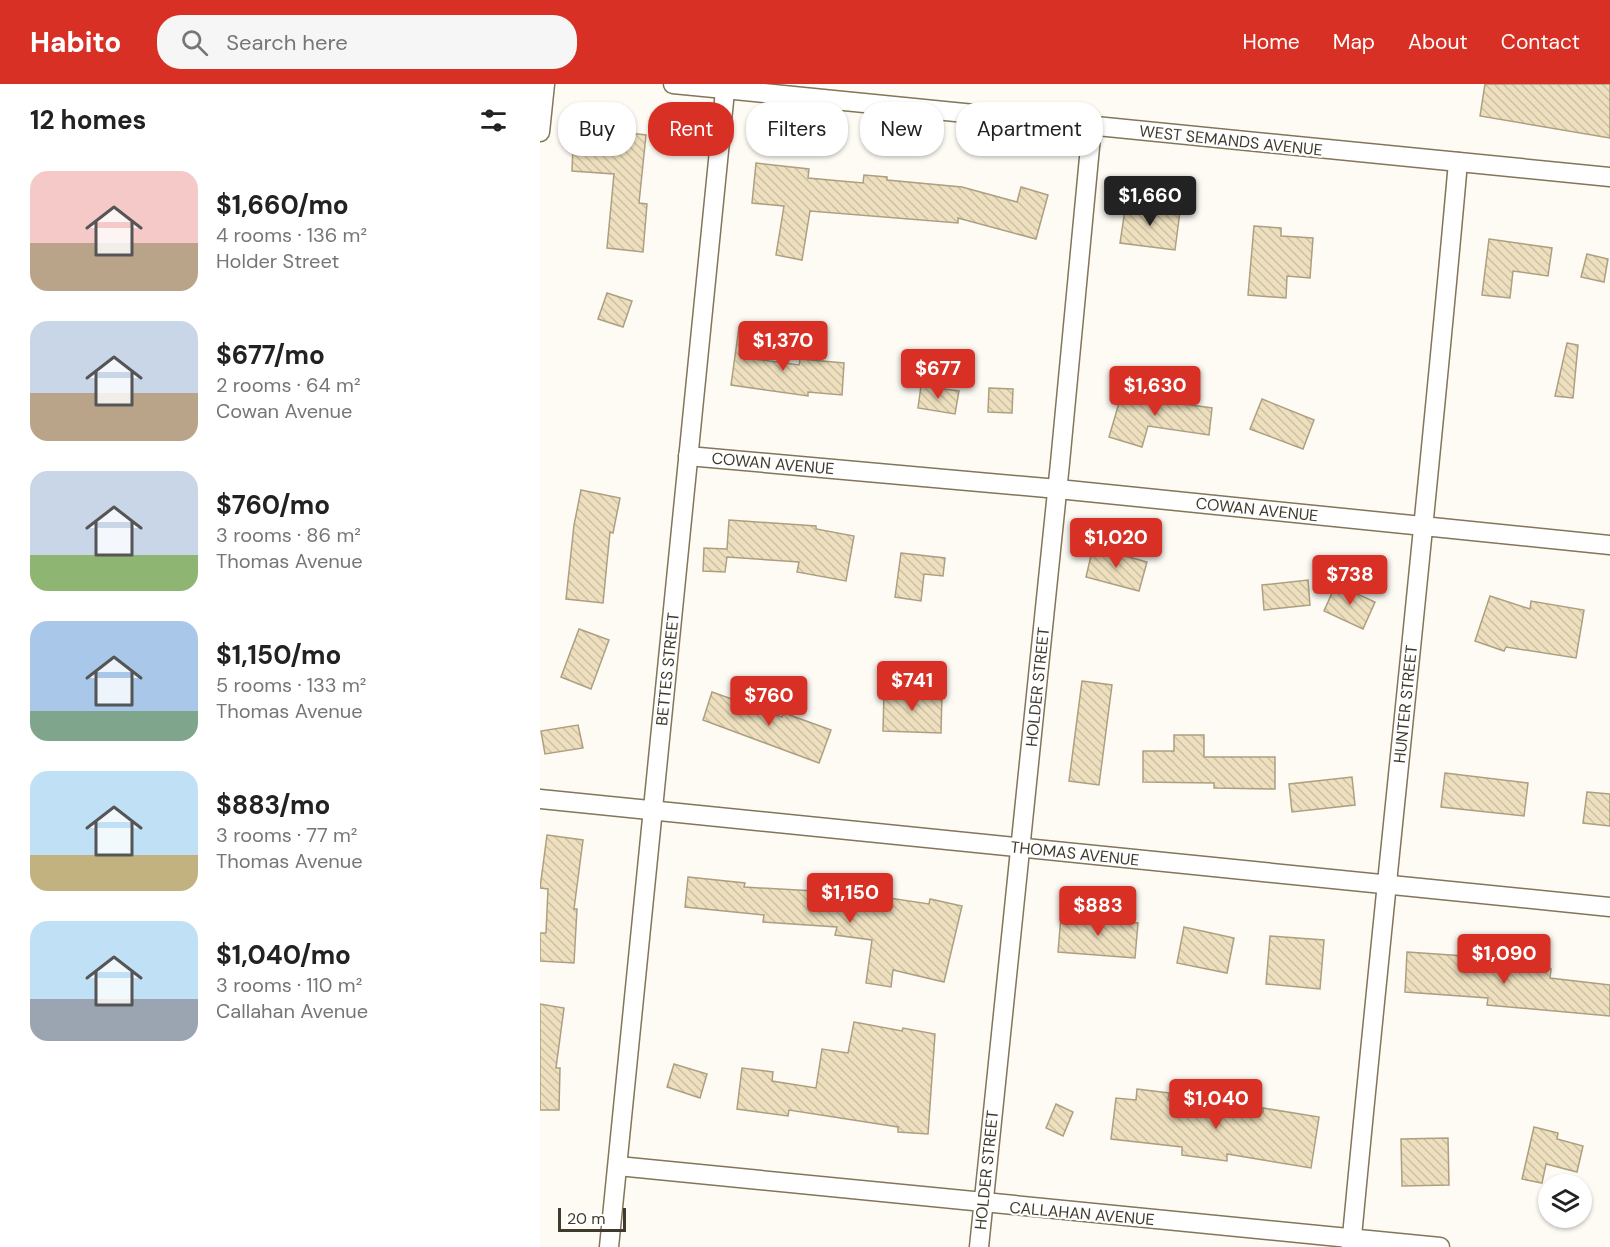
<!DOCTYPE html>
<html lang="en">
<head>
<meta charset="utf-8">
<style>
  body { margin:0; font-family:"DM Sans",sans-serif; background:#f6f6f6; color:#222; height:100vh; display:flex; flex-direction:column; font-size:22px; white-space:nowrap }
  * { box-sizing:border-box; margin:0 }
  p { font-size:20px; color:#767676 }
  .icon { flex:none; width:33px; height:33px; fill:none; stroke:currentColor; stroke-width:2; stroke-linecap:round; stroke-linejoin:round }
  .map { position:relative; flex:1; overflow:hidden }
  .panel { display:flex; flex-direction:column; background:#fff; width:540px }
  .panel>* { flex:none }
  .top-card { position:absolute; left:18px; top:18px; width:570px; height:54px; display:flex; gap:12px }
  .tools { position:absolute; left:998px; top:1090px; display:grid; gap:12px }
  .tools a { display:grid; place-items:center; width:54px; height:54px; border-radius:50%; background:#fff; box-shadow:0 2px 4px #0004; font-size:30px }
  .scale { position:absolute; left:18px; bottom:15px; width:68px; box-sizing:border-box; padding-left:6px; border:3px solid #403a2d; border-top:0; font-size:16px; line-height:21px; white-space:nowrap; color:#403a2d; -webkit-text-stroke:4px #fff; paint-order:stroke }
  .price { position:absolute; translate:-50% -51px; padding:0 14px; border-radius:6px; background:#d93025; color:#fff; font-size:20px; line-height:39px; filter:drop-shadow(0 2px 3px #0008) }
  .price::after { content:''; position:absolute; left:50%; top:36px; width:18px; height:14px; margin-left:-9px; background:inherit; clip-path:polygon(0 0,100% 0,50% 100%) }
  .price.active { background:#222; color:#fff }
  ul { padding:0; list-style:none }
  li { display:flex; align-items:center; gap:18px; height:150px; padding:0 30px }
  li span { display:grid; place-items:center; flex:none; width:168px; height:120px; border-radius:18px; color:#555 }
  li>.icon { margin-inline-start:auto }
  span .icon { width:72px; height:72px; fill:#fffc; stroke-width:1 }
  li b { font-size:26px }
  h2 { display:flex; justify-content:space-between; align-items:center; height:72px; padding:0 30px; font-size:26px }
  .tag { padding:0 21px; border-radius:24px; background:#fff; box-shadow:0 2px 4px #0004; font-size:21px; line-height:54px }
  .tag.active { background:#d93025; color:#fff }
  header { display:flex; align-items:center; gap:36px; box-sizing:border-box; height:84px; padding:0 30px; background:#d93025; color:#fff }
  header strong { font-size:28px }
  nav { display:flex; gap:33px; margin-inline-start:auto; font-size:21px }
  .search { width:420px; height:54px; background:#f6f6f6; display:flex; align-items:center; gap:15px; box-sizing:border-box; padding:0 21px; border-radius:24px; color:#767676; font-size:22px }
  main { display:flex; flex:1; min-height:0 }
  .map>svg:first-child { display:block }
  .building { fill:url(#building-back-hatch); stroke:#ad9f80; stroke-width:1.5 }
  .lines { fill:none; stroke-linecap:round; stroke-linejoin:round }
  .minor-casing { stroke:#827558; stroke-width:21 }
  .minor { stroke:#fff; stroke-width:18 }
  .labels { text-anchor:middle; stroke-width:4.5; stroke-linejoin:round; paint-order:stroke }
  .street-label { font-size:16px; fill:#403a2d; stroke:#fff }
</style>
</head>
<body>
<header>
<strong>Habito</strong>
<div class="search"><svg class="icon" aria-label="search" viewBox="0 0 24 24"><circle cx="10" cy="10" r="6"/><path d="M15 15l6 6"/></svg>Search here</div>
<nav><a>Home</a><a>Map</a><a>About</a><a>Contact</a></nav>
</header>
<main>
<section class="panel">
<h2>12 homes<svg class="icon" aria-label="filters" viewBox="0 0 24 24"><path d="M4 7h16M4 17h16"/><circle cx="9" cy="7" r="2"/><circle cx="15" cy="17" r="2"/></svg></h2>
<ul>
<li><span style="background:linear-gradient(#f6c9c9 60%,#b9a48a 0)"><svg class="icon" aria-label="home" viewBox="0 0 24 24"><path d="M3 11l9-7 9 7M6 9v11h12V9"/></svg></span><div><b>$1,660/mo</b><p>4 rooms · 136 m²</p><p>Holder Street</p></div></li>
<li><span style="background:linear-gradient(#c9d6e8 60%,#b9a48a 0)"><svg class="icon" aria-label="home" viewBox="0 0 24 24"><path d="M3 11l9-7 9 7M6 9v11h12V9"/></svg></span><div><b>$677/mo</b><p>2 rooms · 64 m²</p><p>Cowan Avenue</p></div></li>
<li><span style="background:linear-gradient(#c9d6e8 70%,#8fb573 0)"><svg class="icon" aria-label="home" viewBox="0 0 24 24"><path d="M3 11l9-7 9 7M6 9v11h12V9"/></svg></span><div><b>$760/mo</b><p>3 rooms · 86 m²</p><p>Thomas Avenue</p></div></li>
<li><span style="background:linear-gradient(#a9c7e8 75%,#7fa58c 0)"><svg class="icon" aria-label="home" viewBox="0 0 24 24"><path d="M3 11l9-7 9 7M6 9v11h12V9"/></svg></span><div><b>$1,150/mo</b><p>5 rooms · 133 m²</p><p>Thomas Avenue</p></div></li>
<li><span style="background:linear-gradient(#bfe0f5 70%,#c2b280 0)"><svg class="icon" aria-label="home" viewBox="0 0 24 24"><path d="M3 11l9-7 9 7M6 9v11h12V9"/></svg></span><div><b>$883/mo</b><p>3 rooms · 77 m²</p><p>Thomas Avenue</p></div></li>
<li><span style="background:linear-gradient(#bfe0f5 65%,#9aa5b1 0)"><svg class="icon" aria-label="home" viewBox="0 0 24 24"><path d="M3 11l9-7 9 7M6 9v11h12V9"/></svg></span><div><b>$1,040/mo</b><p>3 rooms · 110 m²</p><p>Callahan Avenue</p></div></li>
</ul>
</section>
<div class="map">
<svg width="1070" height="1163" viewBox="0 0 1070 1163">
  <defs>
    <pattern id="building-back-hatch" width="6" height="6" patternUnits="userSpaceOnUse" patternTransform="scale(1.5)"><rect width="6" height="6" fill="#eee0bf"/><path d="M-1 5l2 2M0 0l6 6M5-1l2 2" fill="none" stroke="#cdc1a4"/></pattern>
  </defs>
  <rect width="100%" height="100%" fill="#fdfbf4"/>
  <!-- building -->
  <g class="building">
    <path d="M 945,0 L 1070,0 L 1070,54 L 940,32 Z"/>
    <path d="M 34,38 L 56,40 L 56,45 L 106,51 L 99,119 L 107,120 L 103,168 L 67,164 L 74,90 L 32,87 Z"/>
    <path d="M 216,79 L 269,85 L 268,94 L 323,99 L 324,91 L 347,93 L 347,96 L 422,103 L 477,118 L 481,103 L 508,111 L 496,155 L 418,134 L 418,139 L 270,127 L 262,176 L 236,171 L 244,122 L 212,119 Z"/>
    <path d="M 586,119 L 640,127 L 635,166 L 580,159 Z"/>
    <path d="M 714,142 L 741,144 L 741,152 L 773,154 L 770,194 L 747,192 L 746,214 L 708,211 Z"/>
    <path d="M 949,155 L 1012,164 L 1008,192 L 973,187 L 970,214 L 942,211 Z"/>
    <path d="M 1047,170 L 1068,175 L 1064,198 L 1041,193 Z"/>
    <path d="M 67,209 L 92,217 L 83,243 L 58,235 Z"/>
    <path d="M 199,243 L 218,246 L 214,275 L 259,281 L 260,275 L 304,279 L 302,311 L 268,308 L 268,312 L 191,301 Z"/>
    <path d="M 1027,259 L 1038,261 L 1033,314 L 1015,312 Z"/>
    <path d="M 381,302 L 419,307 L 415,330 L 378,324 Z"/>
    <path d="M 584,302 L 610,309 L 608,315 L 672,324 L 669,351 L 608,342 L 602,363 L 569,353 Z"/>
    <path d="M 449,304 L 473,305 L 472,329 L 448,328 Z"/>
    <path d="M 722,315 L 774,336 L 763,365 L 710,345 Z"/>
    <path d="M 41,406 L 80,414 L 73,449 L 70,448 L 63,519 L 26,515 L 34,441 Z"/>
    <path d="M 189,436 L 276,442 L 276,445 L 314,452 L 306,497 L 257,488 L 259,478 L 187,473 L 185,488 L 163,487 L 164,464 L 187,465 Z"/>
    <path d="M 553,463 L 607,478 L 599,507 L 546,493 Z"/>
    <path d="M 361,469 L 405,474 L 403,492 L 384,490 L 381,517 L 355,513 Z"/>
    <path d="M 768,496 L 770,521 L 724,526 L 722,501 Z"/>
    <path d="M 796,500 L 835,518 L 823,545 L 784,527 Z"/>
    <path d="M 950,512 L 990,525 L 991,517 L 1044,526 L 1036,574 L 966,563 L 964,567 L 935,557 Z"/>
    <path d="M 39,545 L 69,556 L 51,605 L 21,593 Z"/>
    <path d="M 542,597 L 572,601 L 559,701 L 529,697 Z"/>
    <path d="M 172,608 L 242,633 L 244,629 L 291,646 L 279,679 L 163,636 Z"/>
    <path d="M 344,608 L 402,610 L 401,649 L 343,647 Z"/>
    <path d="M 38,641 L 43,664 L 5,670 L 1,647 Z"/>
    <path d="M 634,651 L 664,651 L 664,673 L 735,673 L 735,705 L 674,704 L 674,699 L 603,698 L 603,667 L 634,667 Z"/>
    <path d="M 905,689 L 988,699 L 984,732 L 901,723 Z"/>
    <path d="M 812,693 L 815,721 L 752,728 L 749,700 Z"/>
    <path d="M 1047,708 L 1070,710 L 1070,742 L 1043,739 Z"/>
    <path d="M 7,751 L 43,756 L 34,825 L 37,825 L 34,879 L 0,877 L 0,849 L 6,849 L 8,805 L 0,804 Z"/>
    <path d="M 148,793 L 205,799 L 204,803 L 275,807 L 274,817 L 334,826 L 336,812 L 389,820 L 390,815 L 422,822 L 404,898 L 353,886 L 351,903 L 326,899 L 332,856 L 295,851 L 297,843 L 223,838 L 224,831 L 145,823 Z"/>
    <path d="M 521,832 L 598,839 L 595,874 L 518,868 Z"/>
    <path d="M 644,843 L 694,854 L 687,889 L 637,879 Z"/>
    <path d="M 730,852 L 784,856 L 780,905 L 726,900 Z"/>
    <path d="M 867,868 L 925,872 L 924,879 L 1011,885 L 1010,894 L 1070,901 L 1070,932 L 947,921 L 948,914 L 865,908 Z"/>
    <path d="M 0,920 L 24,924 L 16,984 L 20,984 L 19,1026 L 0,1026 Z"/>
    <path d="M 314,938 L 362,947 L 363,944 L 395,950 L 388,1050 L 358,1048 L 358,1043 L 249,1026 L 248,1032 L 197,1025 L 202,984 L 233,988 L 232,997 L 276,1004 L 282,965 L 308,969 Z"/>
    <path d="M 134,980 L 167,990 L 160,1014 L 127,1003 Z"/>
    <path d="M 597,1005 L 629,1009 L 628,1016 L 723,1028 L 723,1024 L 779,1033 L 771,1084 L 687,1070 L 687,1077 L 642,1071 L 642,1063 L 571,1055 L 576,1014 L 596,1016 Z"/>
    <path d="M 516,1020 L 533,1028 L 523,1052 L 506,1044 Z"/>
    <path d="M 994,1043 L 1018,1049 L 1017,1055 L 1043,1062 L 1037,1088 L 1006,1080 L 1002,1099 L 982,1095 Z"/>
    <path d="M 908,1054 L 909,1101 L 862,1102 L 861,1055 Z"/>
  </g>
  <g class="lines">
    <defs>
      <g id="minor">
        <path d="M 133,0 L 1070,93"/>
        <path d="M 0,48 L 5,0"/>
        <path d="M 148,372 L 518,405 L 1070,461"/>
        <path d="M 0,715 L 1070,823"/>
        <path d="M 78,1082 L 900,1163"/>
        <path d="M 69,1163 L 185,7"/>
        <path d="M 439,1163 L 520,379 L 552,42"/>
        <path d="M 811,1163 C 845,801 886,440 918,78"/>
      </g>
    </defs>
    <!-- minor casing -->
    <use href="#minor" class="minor-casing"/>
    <!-- minor -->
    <use href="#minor" class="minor"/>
  </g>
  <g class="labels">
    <!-- street labels -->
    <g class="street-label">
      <text transform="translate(691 56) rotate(6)" y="6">WEST SEMANDS AVENUE</text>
      <text transform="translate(233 379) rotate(5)" y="6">COWAN AVENUE</text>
      <text transform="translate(717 425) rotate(6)" y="6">COWAN AVENUE</text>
      <text transform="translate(127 585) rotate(-84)" y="6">BETTES STREET</text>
      <text transform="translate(497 603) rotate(-84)" y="6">HOLDER STREET</text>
      <text transform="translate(865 620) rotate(-84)" y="6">HUNTER STREET</text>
      <text transform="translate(535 769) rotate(6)" y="6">THOMAS AVENUE</text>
      <text transform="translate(446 1086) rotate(-84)" y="6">HOLDER STREET</text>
      <text transform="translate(542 1129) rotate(5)" y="6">CALLAHAN AVENUE</text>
    </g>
  </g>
</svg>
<div class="tools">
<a><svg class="icon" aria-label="layers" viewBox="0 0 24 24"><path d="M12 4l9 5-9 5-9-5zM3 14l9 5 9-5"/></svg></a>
</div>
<div class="scale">20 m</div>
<b class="price active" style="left:610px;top:143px">$1,660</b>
<b class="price" style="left:243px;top:288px">$1,370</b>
<b class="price" style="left:398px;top:316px">$677</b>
<b class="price" style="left:615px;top:333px">$1,630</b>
<b class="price" style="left:576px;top:485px">$1,020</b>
<b class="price" style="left:810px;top:522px">$738</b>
<b class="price" style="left:372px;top:628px">$741</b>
<b class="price" style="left:229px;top:643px">$760</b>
<b class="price" style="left:310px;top:840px">$1,150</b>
<b class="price" style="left:558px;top:853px">$883</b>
<b class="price" style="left:964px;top:901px">$1,090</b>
<b class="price" style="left:676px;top:1046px">$1,040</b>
<div class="top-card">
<a class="tag">Buy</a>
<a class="tag active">Rent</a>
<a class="tag">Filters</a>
<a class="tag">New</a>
<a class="tag">Apartment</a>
</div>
</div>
</main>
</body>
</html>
